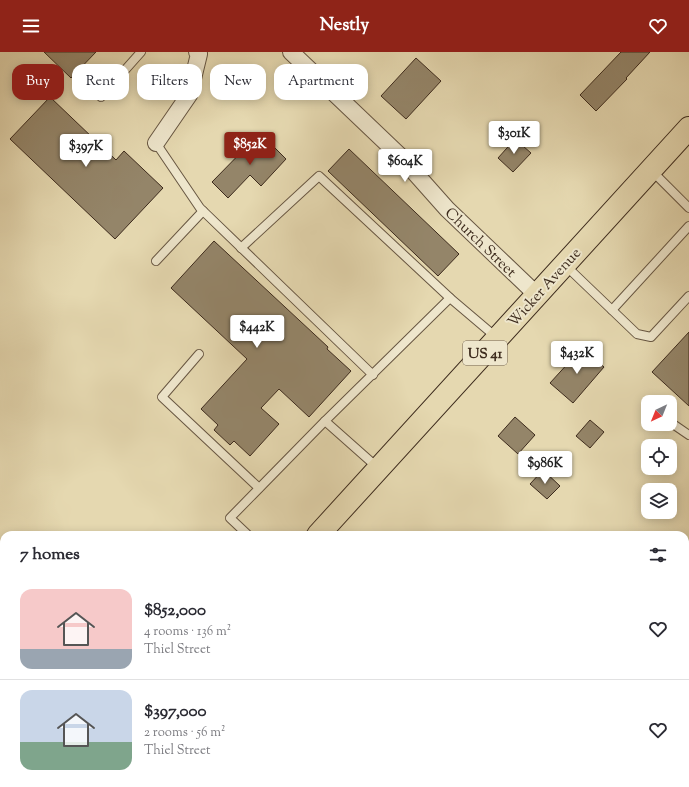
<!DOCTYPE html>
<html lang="en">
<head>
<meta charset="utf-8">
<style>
  body { margin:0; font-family:"Sorts Mill Goudy",serif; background:#f2f2f3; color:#2b2b33; height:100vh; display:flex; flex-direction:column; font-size:15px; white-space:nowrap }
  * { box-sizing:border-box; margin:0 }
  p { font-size:13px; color:#7c7c81 }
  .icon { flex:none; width:22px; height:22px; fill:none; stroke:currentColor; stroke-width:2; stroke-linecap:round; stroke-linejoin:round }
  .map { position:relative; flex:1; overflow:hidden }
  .side { position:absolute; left:0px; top:479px; width:689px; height:256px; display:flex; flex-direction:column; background:#fff; border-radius:12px 12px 0 0; box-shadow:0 2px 10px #0003 }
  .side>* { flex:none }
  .guide { position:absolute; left:12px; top:12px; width:400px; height:36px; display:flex; gap:8px }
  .needle { width:26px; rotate:223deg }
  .buttons { position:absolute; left:641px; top:343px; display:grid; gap:8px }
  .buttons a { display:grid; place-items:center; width:36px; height:36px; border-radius:8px; background:#fff; box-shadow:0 2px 10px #0003; font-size:20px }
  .price { position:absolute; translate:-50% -34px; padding:0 9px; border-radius:4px; background:#fff; color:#222; font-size:13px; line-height:26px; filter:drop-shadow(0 1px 2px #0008) }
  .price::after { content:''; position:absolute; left:50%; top:24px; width:12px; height:9px; margin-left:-6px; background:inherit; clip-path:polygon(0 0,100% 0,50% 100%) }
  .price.current { background:#8f2418; color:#fff }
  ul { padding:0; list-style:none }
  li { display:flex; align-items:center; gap:12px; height:100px; padding:0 20px }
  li+li { border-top:1px solid #e1e1e2 }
  li span { display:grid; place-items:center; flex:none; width:112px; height:80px; border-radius:12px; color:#555 }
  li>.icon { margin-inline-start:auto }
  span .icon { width:48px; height:48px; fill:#fffc; stroke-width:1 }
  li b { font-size:17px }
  h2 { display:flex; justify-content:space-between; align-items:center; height:48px; padding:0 20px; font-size:17px }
  .chip { padding:0 14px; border-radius:12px; background:#fff; box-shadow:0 2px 10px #0003; font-size:14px; line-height:36px }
  .chip.current { background:#8f2418; color:#fff }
  header { display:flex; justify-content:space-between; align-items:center; height:52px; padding:0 20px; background:#8f2418; color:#fff; font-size:18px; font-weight:800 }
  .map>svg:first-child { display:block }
  .building { fill:#948569; stroke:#3d2b1d }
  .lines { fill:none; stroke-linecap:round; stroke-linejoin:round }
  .lane-casing { stroke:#675642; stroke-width:10 }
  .street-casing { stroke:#675642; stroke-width:18 }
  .secondary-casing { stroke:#3d2b1d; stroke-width:24 }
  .highway-casing { stroke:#3d2b1d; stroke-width:24 }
  .lane { stroke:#eee6cc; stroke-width:8 }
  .street { stroke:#eee6cc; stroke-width:16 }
  .secondary { stroke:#eee6cc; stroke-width:22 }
  .highway { stroke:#e5d8b0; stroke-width:22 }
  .labels { text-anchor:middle; stroke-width:4; stroke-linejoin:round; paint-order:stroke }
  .shield { fill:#eee6cc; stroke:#726352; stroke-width:1 }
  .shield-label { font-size:14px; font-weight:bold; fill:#3d2b1d }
  .street-label { font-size:15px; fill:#3d2b1d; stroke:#eee6cc }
</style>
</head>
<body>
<header><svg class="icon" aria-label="menu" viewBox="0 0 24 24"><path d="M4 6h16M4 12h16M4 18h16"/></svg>Nestly<svg class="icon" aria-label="heart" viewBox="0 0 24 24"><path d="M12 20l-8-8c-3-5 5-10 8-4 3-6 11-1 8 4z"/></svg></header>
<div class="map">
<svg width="689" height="735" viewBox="0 0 689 735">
  <rect width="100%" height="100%" fill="#e5d8b0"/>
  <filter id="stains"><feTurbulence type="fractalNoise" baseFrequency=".005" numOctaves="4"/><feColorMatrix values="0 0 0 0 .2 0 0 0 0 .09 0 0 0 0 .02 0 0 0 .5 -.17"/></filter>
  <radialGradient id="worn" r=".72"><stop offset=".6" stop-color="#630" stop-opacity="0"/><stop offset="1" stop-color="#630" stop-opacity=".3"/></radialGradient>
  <!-- building -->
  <g class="building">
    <path d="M 44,0 L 96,0 L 71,26 Z"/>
    <path d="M 621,0 L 650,0 L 626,26 L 627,27 L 596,59 L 580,43 Z"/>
    <path d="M 416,6 L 441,29 L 406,67 L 381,44 Z"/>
    <path d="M 50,45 L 116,108 L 124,99 L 163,136 L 115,187 L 10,87 Z"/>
    <path d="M 260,81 L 286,107 L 261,134 L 250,123 L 228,146 L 212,130 Z"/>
    <path d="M 515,87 L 531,101 L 513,120 L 498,106 Z"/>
    <path d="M 349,97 L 459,202 L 438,224 L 328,119 Z"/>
    <path d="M 214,189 L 328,295 L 327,297 L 351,319 L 309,365 L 279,337 L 261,356 L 279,372 L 250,404 L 234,389 L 230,393 L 214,378 L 218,373 L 201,357 L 247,307 L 171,236 Z"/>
    <path d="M 689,280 L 689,354 L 652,320 Z"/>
    <path d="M 582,296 L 604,315 L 573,351 L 550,331 Z"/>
    <path d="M 515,365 L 535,383 L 518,402 L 498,384 Z"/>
    <path d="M 590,368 L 604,380 L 590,396 L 576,384 Z"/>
    <path d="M 543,418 L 560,434 L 547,447 L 530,432 Z"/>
  </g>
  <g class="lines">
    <defs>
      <g id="lane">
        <path d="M 101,45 L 141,0"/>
        <path d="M 156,91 L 200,156 L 373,323"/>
        <path d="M 652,119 L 689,156"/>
        <path d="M 241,196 L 319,124 L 450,246"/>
        <path d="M 156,209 L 203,159"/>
        <path d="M 565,213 L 637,282 L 651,285 L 689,244"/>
        <path d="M 612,258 L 689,174"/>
        <path d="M 199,302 L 162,345 L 259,436"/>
        <path d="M 670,370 L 689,383"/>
        <path d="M 378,416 L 325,369 L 450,246 L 496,285"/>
        <path d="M 248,483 L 230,466 L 325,369"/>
      </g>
      <g id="street">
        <path d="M 291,0 L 399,103 L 447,157 L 537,243"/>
        <path d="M 156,91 L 189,43 L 199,2 L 197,0"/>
        <path d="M 597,731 L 606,735"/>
      </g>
      <g id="secondary">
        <path d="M 685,603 L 689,594"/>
        <path d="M 625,735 L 627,731"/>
      </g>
      <g id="highway">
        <path d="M 318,483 L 689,76"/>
        <path d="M 86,735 L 89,731"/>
      </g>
    </defs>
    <!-- lane casing -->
    <use href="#lane" class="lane-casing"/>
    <!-- street casing -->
    <use href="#street" class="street-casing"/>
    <!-- secondary casing -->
    <use href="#secondary" class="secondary-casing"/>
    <!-- highway casing -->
    <use href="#highway" class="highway-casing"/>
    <!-- lane -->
    <use href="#lane" class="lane"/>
    <!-- street -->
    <use href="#street" class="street"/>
    <!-- secondary -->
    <use href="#secondary" class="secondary"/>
    <!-- highway -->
    <use href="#highway" class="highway"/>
  </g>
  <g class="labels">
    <!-- shield labels -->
    <rect class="shield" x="463" y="289" width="44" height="24" rx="3"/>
    <g class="shield-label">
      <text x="485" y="306">US 41</text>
    </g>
    <!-- street labels -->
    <g class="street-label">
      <text transform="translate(481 190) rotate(44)" y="5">Church Street</text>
      <text transform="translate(544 235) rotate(-48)" y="5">Wicker Avenue</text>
    </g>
  </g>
  <rect width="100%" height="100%" filter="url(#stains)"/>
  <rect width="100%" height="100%" fill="url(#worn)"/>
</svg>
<div class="buttons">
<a><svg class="needle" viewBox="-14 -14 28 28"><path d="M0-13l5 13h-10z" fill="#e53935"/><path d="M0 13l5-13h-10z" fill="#7c7c81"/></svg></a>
<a><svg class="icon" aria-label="locate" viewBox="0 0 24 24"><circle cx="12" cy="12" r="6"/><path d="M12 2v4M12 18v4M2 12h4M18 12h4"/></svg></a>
<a><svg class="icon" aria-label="layers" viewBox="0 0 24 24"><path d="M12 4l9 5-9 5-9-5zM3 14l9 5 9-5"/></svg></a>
</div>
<b class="price" style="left:514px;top:103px">$301K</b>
<b class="price current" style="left:250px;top:114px">$852K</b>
<b class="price" style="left:86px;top:116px">$397K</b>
<b class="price" style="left:405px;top:131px">$604K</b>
<b class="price" style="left:257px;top:297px">$442K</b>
<b class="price" style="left:577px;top:323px">$432K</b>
<b class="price" style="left:545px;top:433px">$986K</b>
<div class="guide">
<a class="chip current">Buy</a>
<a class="chip">Rent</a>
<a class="chip">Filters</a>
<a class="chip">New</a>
<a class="chip">Apartment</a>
</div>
<section class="side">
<h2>7 homes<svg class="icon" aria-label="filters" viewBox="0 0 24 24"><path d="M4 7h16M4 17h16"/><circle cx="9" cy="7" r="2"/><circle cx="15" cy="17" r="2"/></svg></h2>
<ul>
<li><span style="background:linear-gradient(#f6c9c9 75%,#9aa5b1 0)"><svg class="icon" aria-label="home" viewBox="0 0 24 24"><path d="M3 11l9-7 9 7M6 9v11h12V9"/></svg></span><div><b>$852,000</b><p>4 rooms · 136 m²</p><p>Thiel Street</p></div><svg class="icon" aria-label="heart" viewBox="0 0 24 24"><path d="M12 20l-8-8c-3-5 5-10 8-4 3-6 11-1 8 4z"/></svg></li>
<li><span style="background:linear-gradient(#c9d6e8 65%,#7fa58c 0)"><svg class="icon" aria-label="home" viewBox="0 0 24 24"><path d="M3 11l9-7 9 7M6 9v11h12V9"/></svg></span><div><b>$397,000</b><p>2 rooms · 56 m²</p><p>Thiel Street</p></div><svg class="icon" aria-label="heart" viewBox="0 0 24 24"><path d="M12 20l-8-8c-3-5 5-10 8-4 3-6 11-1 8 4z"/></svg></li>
</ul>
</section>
</div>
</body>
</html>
